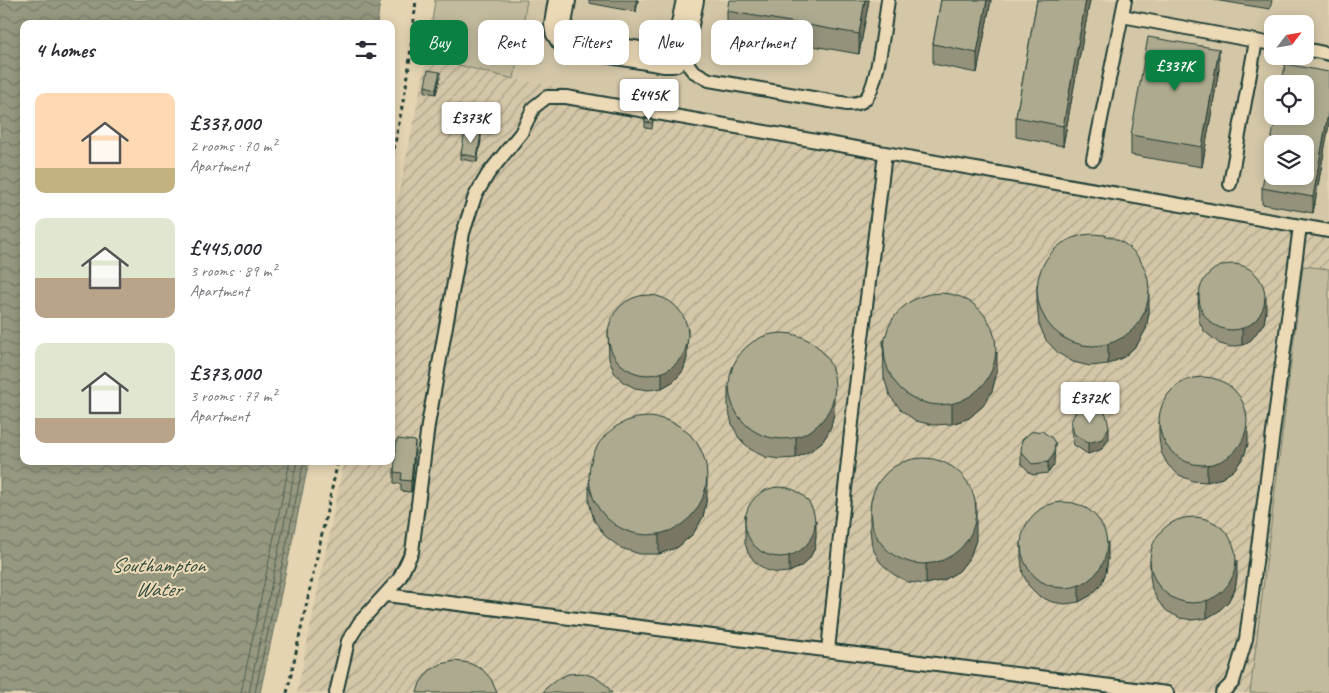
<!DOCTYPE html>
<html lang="en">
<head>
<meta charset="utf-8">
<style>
  body { margin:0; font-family:Caveat,sans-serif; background:#f7f7f7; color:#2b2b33; height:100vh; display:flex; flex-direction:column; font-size:19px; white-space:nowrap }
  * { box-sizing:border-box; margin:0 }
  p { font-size:16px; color:#7c7c81 }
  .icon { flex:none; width:28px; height:28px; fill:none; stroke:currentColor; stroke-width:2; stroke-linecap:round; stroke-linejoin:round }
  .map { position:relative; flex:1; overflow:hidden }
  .side { position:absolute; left:20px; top:20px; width:375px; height:445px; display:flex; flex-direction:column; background:#fff; border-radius:10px; box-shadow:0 2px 12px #0003 }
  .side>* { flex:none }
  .top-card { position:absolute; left:410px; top:20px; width:475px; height:45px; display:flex; gap:10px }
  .needle { width:32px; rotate:59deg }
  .fabs { position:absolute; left:1264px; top:15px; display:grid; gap:10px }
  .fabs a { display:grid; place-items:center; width:50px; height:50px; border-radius:10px; background:#fff; box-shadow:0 2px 12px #0003; font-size:25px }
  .price { position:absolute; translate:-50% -42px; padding:0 11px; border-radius:5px; background:#fff; color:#222; font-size:16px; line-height:32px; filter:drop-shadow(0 1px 2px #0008) }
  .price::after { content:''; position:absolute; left:50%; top:30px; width:15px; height:11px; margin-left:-8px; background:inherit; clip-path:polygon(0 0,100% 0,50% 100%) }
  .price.active { background:#0b8043; color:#fff }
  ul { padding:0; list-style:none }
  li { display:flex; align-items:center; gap:15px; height:125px; padding:0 15px }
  li span { display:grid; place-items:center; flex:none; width:140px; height:100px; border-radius:10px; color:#555 }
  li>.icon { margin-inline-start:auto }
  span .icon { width:60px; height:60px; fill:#fffc; stroke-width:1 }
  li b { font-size:21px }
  h2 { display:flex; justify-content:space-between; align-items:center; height:60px; padding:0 15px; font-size:21px }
  .chip { padding:0 18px; border-radius:10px; background:#fff; box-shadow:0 2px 12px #0003; font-size:18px; line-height:45px }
  .chip.active { background:#0b8043; color:#fff }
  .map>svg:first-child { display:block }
  .built { fill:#d4c7a8; fill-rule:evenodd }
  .industrial { fill:url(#industrial-furrows) }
  .green { fill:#c3bb9d; stroke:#717c68 }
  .water { fill:url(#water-waves); stroke:#667462 }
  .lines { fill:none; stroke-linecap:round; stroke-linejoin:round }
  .shore { stroke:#4f6152; stroke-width:1 }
  .service-casing { stroke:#1f3d34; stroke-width:16 }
  .minor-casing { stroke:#1f3d34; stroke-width:30 }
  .path { stroke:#1f3d34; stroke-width:3; stroke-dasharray:4 4; stroke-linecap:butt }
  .service { stroke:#ecdab7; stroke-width:12 }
  .minor { stroke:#ecdab7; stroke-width:26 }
  .wall { fill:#95927b; stroke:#1f3d34 }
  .shaded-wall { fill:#797764; stroke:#1f3d34 }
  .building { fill:#adaa8f; stroke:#1f3d34; fill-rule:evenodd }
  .labels { text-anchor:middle; stroke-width:4; stroke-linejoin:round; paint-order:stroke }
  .water-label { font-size:21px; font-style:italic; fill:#314b3f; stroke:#ecdab7 }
</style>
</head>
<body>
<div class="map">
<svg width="1329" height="693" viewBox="0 0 1329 693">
  <defs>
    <pattern id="industrial-furrows" width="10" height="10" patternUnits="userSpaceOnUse" patternTransform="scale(1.25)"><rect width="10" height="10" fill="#d4c7a8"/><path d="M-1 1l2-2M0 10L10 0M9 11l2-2" fill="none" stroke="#aba38a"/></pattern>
    <pattern id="water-waves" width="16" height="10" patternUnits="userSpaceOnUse" patternTransform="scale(1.25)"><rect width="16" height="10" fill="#969880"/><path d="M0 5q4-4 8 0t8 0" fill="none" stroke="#7a7d6a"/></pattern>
  </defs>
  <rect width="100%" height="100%" fill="#e4d4b2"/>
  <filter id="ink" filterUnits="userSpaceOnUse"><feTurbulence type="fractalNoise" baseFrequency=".02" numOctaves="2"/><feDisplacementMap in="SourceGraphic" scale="10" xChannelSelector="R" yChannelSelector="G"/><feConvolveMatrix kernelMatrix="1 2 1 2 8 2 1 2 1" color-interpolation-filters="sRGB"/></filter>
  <g filter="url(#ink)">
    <!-- built -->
    <path class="built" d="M 527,0 L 1329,0 L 1329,222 L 514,79 ZM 1272,24 L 1305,24 L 1305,56 L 1272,56 ZM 1272,84 L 1305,84 L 1305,116 L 1272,116 ZM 1272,144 L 1305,144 L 1305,176 L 1272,176 Z"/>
    <!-- industrial -->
    <path class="industrial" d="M 427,57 L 514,79 L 1329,222 L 1329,693 L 297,693 L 344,461 L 391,461 L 391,231 Z"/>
    <!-- green -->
    <g class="green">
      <path d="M 435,0 L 527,0 L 514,79 L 427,57 Z"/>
      <path d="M 1303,266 L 1329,269 L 1329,693 L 1250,693 Z"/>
    </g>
    <!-- water -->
    <path class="water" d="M 0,0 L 380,0 L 377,24 L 24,24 L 24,461 L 309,461 L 260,693 L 0,693 Z"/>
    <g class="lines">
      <!-- shore -->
      <g class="shore">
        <path d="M 241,693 L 290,461"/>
        <path d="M 249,693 L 297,461"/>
        <path d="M 255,693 L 304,461"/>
      </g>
      <defs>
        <g id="service">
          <path d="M 1122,16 L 1272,44"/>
          <path d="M 1305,49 L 1329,54"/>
          <path d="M 679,53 L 693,71 L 709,80 L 847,104 C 853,104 860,104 865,99 C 878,88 885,19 888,0"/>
          <path d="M 1093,159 L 1125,0"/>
          <path d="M 1230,184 L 1256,41"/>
          <path d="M 386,595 L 1167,693"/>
          <path d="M 828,650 L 855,394 L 885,154"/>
          <path d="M 336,693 L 348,641 L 360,622 L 399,579 L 412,552 L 428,425 L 444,337 L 463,233 L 475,196 L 488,174 L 521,133 L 534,107 L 547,97 L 566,97 L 1329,231"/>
          <path d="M 1222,693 L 1233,682 L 1246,639 L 1300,226"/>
        </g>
        <path id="minor" d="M 562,0 L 558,24 L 559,31 L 564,39 L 580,45 L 664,59 L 673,59 L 679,53 L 690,0"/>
      </defs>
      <!-- service casing -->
      <use href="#service" class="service-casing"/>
      <!-- minor casing -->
      <use href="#minor" class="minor-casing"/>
      <!-- path -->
      <g class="path">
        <path d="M 391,165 L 408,75 L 416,0"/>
        <path d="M 287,693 L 338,461"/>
      </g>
      <!-- service -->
      <use href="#service" class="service"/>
      <!-- minor -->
      <use href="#minor" class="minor"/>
    </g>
    <!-- wall -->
    <g class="wall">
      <path d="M 589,0 L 638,0 L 636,12 L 589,3 Z"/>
      <path d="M 869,0 L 859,54 L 727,31 L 727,11 Z"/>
      <path d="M 941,0 L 991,0 L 977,73 L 933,64 L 933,44 Z"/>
      <path d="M 1037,0 L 1090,0 L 1063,146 L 1016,137 L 1016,117 Z"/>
      <path d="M 1214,0 L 1272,0 L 1270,9 Z"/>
      <path d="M 1219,69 L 1202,167 L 1131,155 L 1131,135 Z"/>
      <path d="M 1329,72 L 1329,124 L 1313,213 L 1262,204 L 1262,188 Z"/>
      <path d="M 440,78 L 436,94 L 425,92 L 425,86 Z"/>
      <path d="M 645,119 L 653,120 L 652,129 L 645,128 Z"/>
      <path d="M 481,140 L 477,162 L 461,159 L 461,154 Z"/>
      <path d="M 1037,284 L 1149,312 L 1146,329 L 1137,345 L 1124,357 L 1108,364 L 1090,366 L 1073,362 L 1058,353 L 1046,340 L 1039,324 L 1037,304 Z"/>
      <path d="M 1198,294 L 1266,312 L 1264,323 L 1251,340 L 1242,345 L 1231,347 L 1220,344 L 1204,331 L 1199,321 Z"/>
      <path d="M 608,330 L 687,358 L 683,371 L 674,381 L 662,388 L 649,390 L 635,388 L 623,382 L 614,372 L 609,359 Z"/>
      <path d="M 883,340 L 997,372 L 992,391 L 983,406 L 969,418 L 952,424 L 933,425 L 916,421 L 901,410 L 890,396 L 884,378 Z"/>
      <path d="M 728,387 L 834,412 L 831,427 L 823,441 L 810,451 L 796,458 L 780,459 L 765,457 L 750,449 L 739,438 L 732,424 L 728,407 Z"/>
      <path d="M 1071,421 L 1109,438 L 1102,449 L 1088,454 L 1074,445 L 1071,432 Z"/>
      <path d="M 1159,422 L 1248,444 L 1243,458 L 1234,470 L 1222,478 L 1207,482 L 1193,481 L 1179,475 L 1168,465 L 1161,452 L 1159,438 Z"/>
      <path d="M 415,452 L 411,492 L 401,491 L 401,484 L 394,483 L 394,472 Z"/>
      <path d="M 1021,452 L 1054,465 L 1048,473 L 1032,475 L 1021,463 Z"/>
      <path d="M 589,482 L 707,497 L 703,517 L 693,534 L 678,547 L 659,554 L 640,554 L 621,548 L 605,536 L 594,520 L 589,502 Z"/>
      <path d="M 870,509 L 976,540 L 970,557 L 959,571 L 944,580 L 926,584 L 908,582 L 893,574 L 880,562 L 872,547 L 870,529 Z"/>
      <path d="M 745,515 L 816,535 L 815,548 L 809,559 L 800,567 L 789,572 L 777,573 L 766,570 L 756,563 L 748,553 L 745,543 Z"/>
      <path d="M 1021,543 L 1108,558 L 1106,572 L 1101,585 L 1091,595 L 1079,602 L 1065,604 L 1052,602 L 1039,596 L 1029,586 L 1023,574 L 1021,559 Z"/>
      <path d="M 1150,560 L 1237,576 L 1235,589 L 1228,602 L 1219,611 L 1207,618 L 1193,620 L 1180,618 L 1167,611 L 1158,601 L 1152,589 L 1150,576 Z"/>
    </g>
    <!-- shaded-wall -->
    <g class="shaded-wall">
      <path d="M 636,0 L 638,0 L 636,12 Z"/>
      <path d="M 865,0 L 869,0 L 859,54 L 859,34 Z"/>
      <path d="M 987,0 L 991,0 L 977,73 L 977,53 Z"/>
      <path d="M 1086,0 L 1090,0 L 1063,146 L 1063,126 Z"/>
      <path d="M 1219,49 L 1219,69 L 1202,167 L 1202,147 Z"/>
      <path d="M 440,72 L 440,78 L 436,94 L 436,89 Z"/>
      <path d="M 1329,108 L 1329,124 L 1313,213 L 1313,197 Z"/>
      <path d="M 481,134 L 481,140 L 477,162 L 477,157 Z"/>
      <path d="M 1149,292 L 1149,312 L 1146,329 L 1137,345 L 1124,357 L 1108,364 L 1108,344 Z"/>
      <path d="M 1266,297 L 1266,312 L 1264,323 L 1251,340 L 1242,345 L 1242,329 Z"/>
      <path d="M 688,329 L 687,358 L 683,371 L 674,381 L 662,388 L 662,372 Z"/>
      <path d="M 997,352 L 997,372 L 992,391 L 983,406 L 969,418 L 952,424 L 952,404 Z"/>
      <path d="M 834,392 L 834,412 L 831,427 L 823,441 L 810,451 L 796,458 L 796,438 Z"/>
      <path d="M 1109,427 L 1109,438 L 1102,449 L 1088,454 L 1088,443 Z"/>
      <path d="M 1248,428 L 1248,444 L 1243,458 L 1234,470 L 1222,478 L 1207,482 L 1207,466 Z"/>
      <path d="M 415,441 L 415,452 L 411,492 L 411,481 Z"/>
      <path d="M 1055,443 L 1054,465 L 1048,473 L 1048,462 Z"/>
      <path d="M 707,477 L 707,497 L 703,517 L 693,534 L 678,547 L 659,554 L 659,534 Z"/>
      <path d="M 976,502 L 976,540 L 970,557 L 959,571 L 944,580 L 926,584 L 926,564 Z"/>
      <path d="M 816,520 L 816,535 L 815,548 L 809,559 L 800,567 L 789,572 L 789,556 Z"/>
      <path d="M 1108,542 L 1108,558 L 1106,572 L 1101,585 L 1091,595 L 1079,602 L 1079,586 Z"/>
      <path d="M 1237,560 L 1237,576 L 1235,589 L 1228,602 L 1219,611 L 1207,618 L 1207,602 Z"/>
    </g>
    <!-- building -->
    <g class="building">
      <path d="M 729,0 L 865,0 L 859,34 L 727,11 Z"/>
      <path d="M 941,0 L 987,0 L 977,53 L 933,44 Z"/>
      <path d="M 1037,0 L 1086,0 L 1063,126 L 1016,117 Z"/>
      <path d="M 1148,37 L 1219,49 L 1202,147 L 1131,135 Z"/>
      <path d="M 1285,64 L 1329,72 L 1329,108 L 1313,197 L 1262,188 L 1276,116 L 1305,116 L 1305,84 L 1282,84 ZM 1272,144 L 1305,144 L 1305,176 L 1272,176 Z"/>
      <path d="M 428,70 L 440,72 L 436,89 L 425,86 Z"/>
      <path d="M 645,119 L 653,120 L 652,123 L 645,122 Z"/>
      <path d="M 465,131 L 481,134 L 477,157 L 461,154 Z"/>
      <circle cx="1093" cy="290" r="56"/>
      <circle cx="1232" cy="297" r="33"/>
      <circle cx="940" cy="349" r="56"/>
      <circle cx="648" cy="335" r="40"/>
      <circle cx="782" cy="386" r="53"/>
      <circle cx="1203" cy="421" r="44"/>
      <path d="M 1096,405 L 1106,414 L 1109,427 L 1102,439 L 1088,443 L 1074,434 L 1071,421 L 1077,410 L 1082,406 Z"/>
      <circle cx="648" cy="476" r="59"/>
      <path d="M 1042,431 L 1052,438 L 1055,443 L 1054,454 L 1048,462 L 1032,464 L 1021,452 L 1022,440 L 1031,432 Z"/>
      <path d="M 397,439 L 415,441 L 411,481 L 401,480 L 402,473 L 394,472 Z"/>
      <circle cx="923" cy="511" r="53"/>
      <circle cx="780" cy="522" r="35"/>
      <circle cx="1064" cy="545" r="43"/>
      <circle cx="1193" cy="560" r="43"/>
      <path d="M 455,661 L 469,663 L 482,669 L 491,679 L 497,693 L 417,693 L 420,683 L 429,671 L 441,664 Z"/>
      <path d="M 582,673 L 595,677 L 606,685 L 612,693 L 543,693 L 546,688 L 556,680 L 568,674 Z"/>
    </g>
  </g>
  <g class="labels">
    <!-- water labels -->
    <g class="water-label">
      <text x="158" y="572">Southampton<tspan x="158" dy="24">Water</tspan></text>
    </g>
  </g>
</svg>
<div class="fabs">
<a><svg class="needle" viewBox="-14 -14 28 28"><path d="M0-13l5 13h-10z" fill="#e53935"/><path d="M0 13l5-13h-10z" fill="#7c7c81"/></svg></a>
<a><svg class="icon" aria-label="locate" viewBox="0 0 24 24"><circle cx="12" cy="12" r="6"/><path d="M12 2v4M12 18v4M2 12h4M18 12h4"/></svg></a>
<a><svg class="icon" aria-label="layers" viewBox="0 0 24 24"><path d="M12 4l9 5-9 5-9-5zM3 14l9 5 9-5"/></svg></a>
</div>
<b class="price active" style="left:1175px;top:92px">£337K</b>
<b class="price" style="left:649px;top:121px">£445K</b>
<b class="price" style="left:471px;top:144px">£373K</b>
<b class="price" style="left:1090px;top:424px">£372K</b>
<div class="top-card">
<a class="chip active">Buy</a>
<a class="chip">Rent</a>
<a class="chip">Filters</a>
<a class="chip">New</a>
<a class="chip">Apartment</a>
</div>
<section class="side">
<h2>4 homes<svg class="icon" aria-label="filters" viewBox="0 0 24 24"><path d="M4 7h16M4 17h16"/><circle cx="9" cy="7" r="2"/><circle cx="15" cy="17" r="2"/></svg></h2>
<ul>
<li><span style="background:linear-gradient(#ffd9b3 75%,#c2b280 0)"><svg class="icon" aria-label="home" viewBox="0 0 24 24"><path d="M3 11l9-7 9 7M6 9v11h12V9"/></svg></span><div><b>£337,000</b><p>2 rooms · 70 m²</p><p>Apartment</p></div></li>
<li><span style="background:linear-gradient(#dfe7d0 60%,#b9a48a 0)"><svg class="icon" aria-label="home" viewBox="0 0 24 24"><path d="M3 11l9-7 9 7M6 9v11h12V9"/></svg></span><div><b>£445,000</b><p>3 rooms · 89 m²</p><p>Apartment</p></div></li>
<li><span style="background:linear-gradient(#dfe7d0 75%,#b9a48a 0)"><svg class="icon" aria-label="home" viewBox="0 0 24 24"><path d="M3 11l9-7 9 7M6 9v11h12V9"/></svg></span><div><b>£373,000</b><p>3 rooms · 77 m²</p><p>Apartment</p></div></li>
</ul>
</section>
</div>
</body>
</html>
